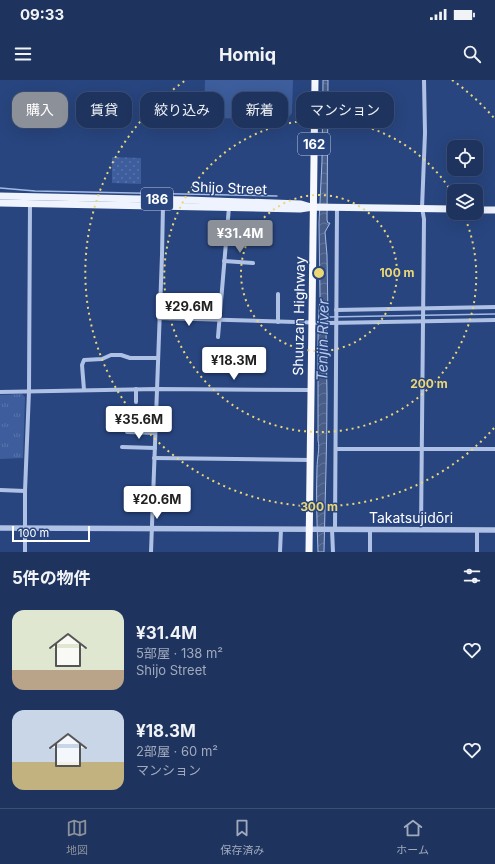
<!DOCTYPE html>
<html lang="ja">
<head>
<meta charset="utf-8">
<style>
  body { margin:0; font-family:Inter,"Noto Sans JP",sans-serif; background:#263c65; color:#f1f3f6; height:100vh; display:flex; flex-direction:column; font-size:15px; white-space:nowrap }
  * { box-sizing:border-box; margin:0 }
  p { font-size:13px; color:#a1aabd }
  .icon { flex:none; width:22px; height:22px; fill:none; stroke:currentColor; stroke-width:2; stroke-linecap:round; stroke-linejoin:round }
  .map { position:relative; height:472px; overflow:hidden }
  .details { display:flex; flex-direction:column; background:#1e345f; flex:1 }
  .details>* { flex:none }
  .guide { position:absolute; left:12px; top:12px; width:471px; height:36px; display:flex; gap:8px }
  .controls { position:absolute; left:447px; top:60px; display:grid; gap:8px }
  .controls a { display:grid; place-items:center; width:36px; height:36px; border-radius:8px; background:#1e345f; box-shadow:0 4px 16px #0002,0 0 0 1px #3c4f74; font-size:20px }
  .scale { position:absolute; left:12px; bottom:10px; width:78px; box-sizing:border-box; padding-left:4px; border:2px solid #fff; border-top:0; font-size:11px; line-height:14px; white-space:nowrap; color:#fff; -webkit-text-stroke:3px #28457f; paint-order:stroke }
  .price { position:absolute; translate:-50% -34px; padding:0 9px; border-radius:4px; background:#fff; color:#222; font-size:13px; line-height:26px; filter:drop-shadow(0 1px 2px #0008) }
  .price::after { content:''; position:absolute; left:50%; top:24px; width:12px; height:9px; margin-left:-6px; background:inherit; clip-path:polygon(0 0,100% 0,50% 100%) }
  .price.active { background:#8c9099; color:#fff }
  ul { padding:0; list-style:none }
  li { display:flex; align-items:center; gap:12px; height:100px; padding:0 12px }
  li span { display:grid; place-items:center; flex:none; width:112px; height:80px; border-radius:12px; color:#555 }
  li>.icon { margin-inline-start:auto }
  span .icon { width:48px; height:48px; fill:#fffc; stroke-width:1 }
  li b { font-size:17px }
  h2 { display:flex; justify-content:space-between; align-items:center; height:48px; padding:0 12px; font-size:17px }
  .pill { padding:0 14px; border-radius:12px; background:#1e345f; box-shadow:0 4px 16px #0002,0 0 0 1px #3c4f74; font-size:14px; line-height:36px }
  .pill.active { background:#8c9099; color:#fff }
  .status { display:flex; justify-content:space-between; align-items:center; height:28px; padding:0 20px; background:#1e345f; direction:ltr }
  .status svg { height:11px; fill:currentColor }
  header { display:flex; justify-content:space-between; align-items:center; height:52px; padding:0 12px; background:#1e345f; font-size:18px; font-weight:700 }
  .tab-bar { display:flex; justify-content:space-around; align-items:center; height:56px; border-top:1px solid #3c4f74; background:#1e345f; font-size:11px; color:#a1aabd }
  .tab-bar a { display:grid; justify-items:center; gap:2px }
  .tab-bar .active { color:#8c9099 }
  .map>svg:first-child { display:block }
  .grass { fill:url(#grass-dots) }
  .park { fill:url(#park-tufts) }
  .pitch { fill:#3d5d9c }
  .water { fill:url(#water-waves); stroke:#a4bbe5 }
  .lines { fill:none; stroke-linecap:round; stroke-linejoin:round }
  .stream { stroke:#a4bbe5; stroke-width:1.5 }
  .minor { stroke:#afc2e5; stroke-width:4 }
  .tertiary { stroke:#afc2e5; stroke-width:5.5 }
  .primary { stroke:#eff3fd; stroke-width:7 }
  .trunk { stroke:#f7f9fe; stroke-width:7 }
  .ring { fill:none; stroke:#ecd776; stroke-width:2; stroke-dasharray:2 4 }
  .labels { text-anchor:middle; stroke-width:3; stroke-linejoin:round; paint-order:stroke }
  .shield { fill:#28457f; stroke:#bec7d9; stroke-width:1 }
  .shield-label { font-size:13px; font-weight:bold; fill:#fff }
  .street-label { font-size:14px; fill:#fff; stroke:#28457f }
  .water-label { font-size:15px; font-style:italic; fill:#bacced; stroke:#28457f }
  .centre { fill:#ecd776; stroke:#28457f; stroke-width:2 }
  .ring-label { font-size:12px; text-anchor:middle; font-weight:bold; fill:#ecd776; stroke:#28457f; stroke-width:3; stroke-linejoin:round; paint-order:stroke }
</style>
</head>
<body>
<div class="status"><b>09:33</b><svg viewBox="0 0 49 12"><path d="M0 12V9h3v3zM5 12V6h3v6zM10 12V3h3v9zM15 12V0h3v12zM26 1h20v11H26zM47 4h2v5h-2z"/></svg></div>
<header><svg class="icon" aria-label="menu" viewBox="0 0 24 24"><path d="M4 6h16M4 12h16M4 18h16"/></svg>Homiq<svg class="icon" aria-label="search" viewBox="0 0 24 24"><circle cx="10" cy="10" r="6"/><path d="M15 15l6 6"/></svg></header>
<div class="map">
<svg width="495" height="472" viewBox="0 0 495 472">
  <defs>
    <pattern id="grass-dots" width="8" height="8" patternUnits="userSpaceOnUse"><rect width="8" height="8" fill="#3d5d9c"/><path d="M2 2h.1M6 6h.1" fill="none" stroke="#5a75ab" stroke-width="1.8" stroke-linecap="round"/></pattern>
    <pattern id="park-tufts" width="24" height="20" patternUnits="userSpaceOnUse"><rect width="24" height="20" fill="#3d5d9c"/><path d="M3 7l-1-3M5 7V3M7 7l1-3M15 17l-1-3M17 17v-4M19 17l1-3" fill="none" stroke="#5a75ab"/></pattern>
    <pattern id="water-waves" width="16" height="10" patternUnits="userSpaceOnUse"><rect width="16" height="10" fill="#485d87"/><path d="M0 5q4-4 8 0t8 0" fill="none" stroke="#637599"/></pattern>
  </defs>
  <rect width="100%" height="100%" fill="#28457f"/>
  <!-- grass -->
  <path class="grass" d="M 112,77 L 141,78 L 141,104 L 112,103 Z"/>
  <!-- park -->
  <path class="park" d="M 22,314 L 25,317 L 23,378 L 0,379 L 0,315 Z"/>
  <!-- pitch -->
  <path class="pitch" d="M 205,0 L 293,0 L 292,33 L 287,39 L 204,38 Z"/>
  <!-- water -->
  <path class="water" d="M 323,0 L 328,0 L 327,140 L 328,143 L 330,143 L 325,152 L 327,175 L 328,239 L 326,248 C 326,270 327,293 327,315 C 327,368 325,420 324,472 L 318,472 C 317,444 316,416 317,388 C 317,378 320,369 318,360 L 318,247 L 320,216 L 319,143 L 322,81 Z"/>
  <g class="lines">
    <!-- stream -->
    <g class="stream">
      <path d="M 0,108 L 35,111 L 277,116"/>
      <path d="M 327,237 L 495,234"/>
    </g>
    <!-- minor -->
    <g class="minor">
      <path d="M 224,181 L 253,183"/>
      <path d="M 336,230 L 495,227"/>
      <path d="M 159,238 L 329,243 L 495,240"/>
      <path d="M 278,242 L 278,214"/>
      <path d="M 218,257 L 229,127"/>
      <path d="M 136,309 L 136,322"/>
      <path d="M 84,310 L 82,285 L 84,280 L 102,279 L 111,275 L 121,275 L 130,278 L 158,278"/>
      <path d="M 0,312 L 157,309 L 311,310"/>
      <path d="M 121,336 L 156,337"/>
      <path d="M 127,352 L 155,353"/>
      <path d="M 122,367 L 155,368"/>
      <path d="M 336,369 L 495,369"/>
      <path d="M 154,378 L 310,380"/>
      <path d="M 0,410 L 25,411"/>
      <path d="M 332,449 L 333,472"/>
      <path d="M 335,449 L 337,127"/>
      <path d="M 421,450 L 424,139 L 422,128 L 425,53 L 424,0"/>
      <path d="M 477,450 L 477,472"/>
      <path d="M 25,472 L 25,411 L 29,311 L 30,123"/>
      <path d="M 151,472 L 162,175 L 163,125"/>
      <path d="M 280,472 L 281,449"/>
      <path d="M 370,472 L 370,450"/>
    </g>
    <!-- tertiary -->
    <path class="tertiary" d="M 0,448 L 495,450"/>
    <!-- primary -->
    <g class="primary">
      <path d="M 0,116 L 188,120 L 301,124 L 311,127"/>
      <path d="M 0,123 L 300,129 L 313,127 L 454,129"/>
      <path d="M 476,130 L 495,130"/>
    </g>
    <!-- trunk -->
    <path class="trunk" d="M 309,472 L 315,0"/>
  </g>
  <!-- distance rings -->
  <g class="ring">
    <circle cx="319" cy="193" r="78"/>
    <path d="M463 133A156 156 0 1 1 453 114"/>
    <path d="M494 348A234 234 0 1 1 186 0M452 0A234 234 0 0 1 494 38"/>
  </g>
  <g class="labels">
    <!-- shield labels -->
    <g class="shield">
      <rect x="298" y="53" width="32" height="22" rx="3"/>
      <rect x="141" y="108" width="32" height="22" rx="3"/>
    </g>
    <g class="shield-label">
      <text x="314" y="69">162</text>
      <text x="157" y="124">186</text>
    </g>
    <!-- street labels -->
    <g class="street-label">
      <text transform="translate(229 108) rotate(2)" y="5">Shijo Street</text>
      <text transform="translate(299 236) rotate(-89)" y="5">Shuuzan Highway</text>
      <text x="411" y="443">Takatsujidōri</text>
    </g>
    <!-- water labels -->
    <g class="water-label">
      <text transform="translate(323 260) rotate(-89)" y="5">Tenjin River</text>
    </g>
  </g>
  <circle cx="319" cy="193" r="6" class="centre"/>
  <g class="ring-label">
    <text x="397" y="197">100 m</text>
    <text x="429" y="308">200 m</text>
    <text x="319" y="431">300 m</text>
  </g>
</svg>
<div class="controls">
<a><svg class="icon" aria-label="locate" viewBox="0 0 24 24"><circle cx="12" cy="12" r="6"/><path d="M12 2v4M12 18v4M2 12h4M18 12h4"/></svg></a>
<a><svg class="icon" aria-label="layers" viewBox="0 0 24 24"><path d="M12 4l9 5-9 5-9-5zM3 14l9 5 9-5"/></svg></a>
</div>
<div class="scale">100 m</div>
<b class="price active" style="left:240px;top:174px">¥31.4M</b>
<b class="price" style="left:189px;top:247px">¥29.6M</b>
<b class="price" style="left:234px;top:301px">¥18.3M</b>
<b class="price" style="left:139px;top:360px">¥35.6M</b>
<b class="price" style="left:157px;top:440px">¥20.6M</b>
<div class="guide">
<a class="pill active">購入</a>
<a class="pill">賃貸</a>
<a class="pill">絞り込み</a>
<a class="pill">新着</a>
<a class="pill">マンション</a>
</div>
</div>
<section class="details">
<h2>5件の物件<svg class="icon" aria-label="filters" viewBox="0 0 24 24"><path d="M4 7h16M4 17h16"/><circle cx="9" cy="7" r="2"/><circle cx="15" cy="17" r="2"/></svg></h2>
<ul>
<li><span style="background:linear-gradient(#dfe7d0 75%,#b9a48a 0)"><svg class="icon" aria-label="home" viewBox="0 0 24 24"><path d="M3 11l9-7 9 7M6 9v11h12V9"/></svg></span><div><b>¥31.4M</b><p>5部屋 · 138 m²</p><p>Shijo Street</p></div><svg class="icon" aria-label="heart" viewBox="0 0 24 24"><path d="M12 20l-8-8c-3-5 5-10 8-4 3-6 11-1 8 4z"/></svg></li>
<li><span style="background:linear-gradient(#c9d6e8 65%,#c2b280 0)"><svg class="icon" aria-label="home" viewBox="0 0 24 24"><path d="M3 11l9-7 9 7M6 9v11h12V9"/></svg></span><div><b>¥18.3M</b><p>2部屋 · 60 m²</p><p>マンション</p></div><svg class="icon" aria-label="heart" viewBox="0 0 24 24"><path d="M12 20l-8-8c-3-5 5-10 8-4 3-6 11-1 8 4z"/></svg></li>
</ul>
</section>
<nav class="tab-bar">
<a class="active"><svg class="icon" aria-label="map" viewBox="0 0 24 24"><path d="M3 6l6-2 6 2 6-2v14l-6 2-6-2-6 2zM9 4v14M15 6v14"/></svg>地図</a>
<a><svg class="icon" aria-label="saved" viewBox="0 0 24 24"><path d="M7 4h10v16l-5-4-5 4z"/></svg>保存済み</a>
<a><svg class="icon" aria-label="home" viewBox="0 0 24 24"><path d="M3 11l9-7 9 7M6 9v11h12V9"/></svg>ホーム</a>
</nav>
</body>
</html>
